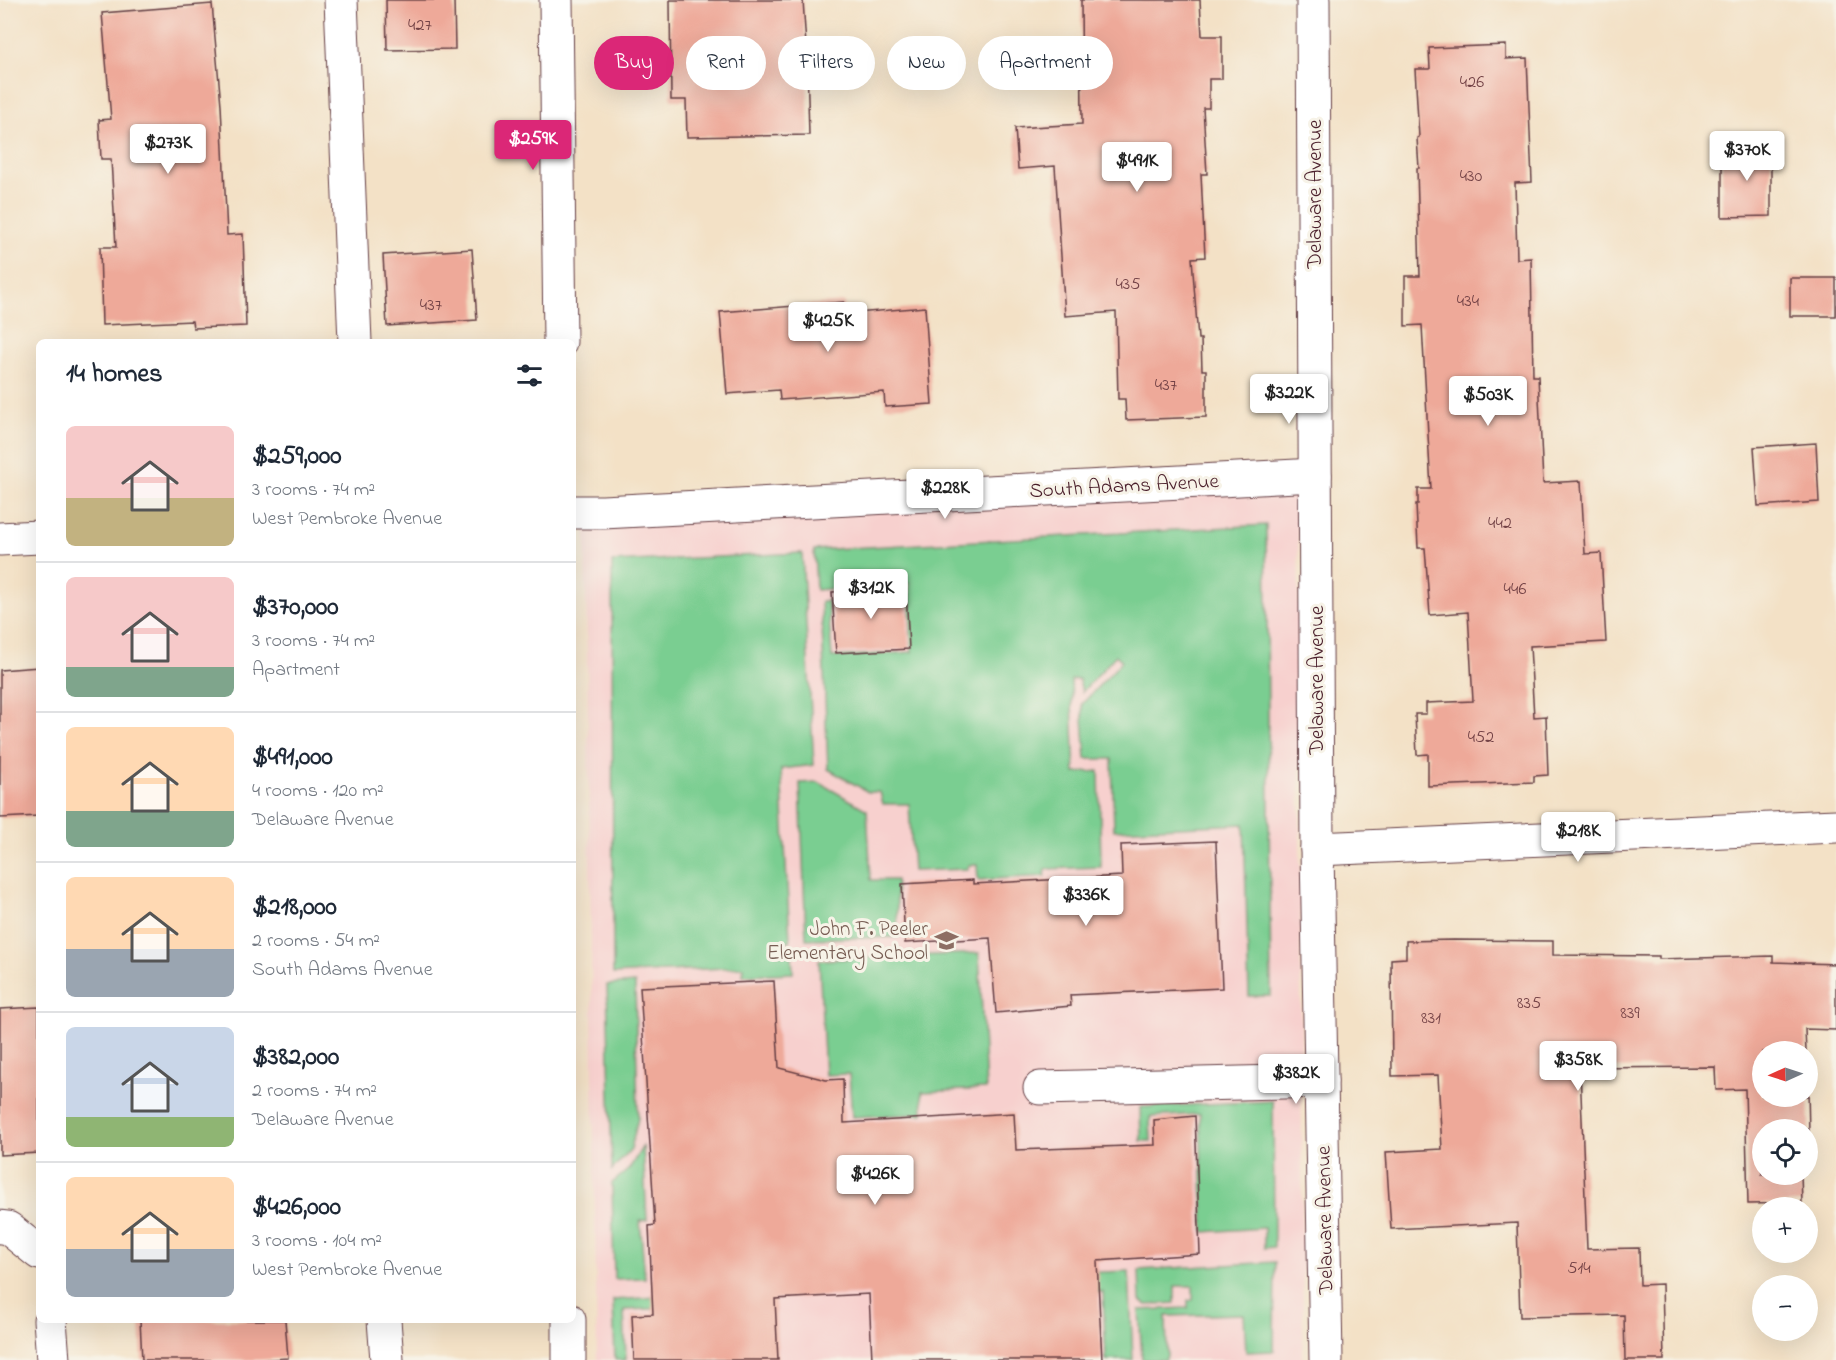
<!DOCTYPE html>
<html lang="en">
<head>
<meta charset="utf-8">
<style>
  body { margin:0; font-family:"Indie Flower",sans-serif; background:#f6f6f7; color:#1f2937; height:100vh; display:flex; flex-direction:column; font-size:22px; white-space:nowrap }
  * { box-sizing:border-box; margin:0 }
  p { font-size:20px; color:#747a83 }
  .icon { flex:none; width:33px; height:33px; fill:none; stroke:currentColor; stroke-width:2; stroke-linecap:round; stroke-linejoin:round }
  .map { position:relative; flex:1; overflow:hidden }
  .details { position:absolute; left:36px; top:339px; width:540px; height:984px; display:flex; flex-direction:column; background:#fff; border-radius:9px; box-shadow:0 6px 24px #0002 }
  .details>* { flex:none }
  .banner { position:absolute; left:594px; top:36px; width:570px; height:54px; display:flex; gap:12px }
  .needle { width:39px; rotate:267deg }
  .fabs { position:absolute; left:1752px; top:1041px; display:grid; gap:12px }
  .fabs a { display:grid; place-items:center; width:66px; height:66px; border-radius:50%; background:#fff; box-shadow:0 6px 24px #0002; font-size:30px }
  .price { position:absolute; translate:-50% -51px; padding:0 14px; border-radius:6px; background:#fff; color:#222; font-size:20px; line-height:39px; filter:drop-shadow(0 2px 3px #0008) }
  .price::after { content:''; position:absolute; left:50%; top:36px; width:18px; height:14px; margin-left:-9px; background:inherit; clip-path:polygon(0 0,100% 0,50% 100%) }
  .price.active { background:#db2777; color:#fff }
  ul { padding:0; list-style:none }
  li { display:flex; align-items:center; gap:18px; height:150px; padding:0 30px }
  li+li { border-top:2px solid #e0e1e3 }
  li span { display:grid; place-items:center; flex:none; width:168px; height:120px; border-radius:9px; color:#555 }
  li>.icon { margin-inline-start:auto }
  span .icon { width:72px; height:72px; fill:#fffc; stroke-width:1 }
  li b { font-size:26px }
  h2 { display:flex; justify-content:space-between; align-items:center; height:72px; padding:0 30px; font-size:26px }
  .chip { padding:0 21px; border-radius:27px; background:#fff; box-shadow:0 6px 24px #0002; font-size:21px; line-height:54px }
  .chip.active { background:#db2777; color:#fff }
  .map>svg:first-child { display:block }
  .built { fill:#f7d0ce }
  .green { fill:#7ace91; stroke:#62765e; stroke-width:1.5 }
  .building { fill:#eea999 }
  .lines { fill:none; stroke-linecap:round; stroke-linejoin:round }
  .minor-casing { stroke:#633c42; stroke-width:35 }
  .minor { stroke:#fff; stroke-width:33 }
  .labels { text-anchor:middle; stroke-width:6; stroke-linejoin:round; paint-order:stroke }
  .number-label { font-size:18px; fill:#734246 }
  .street-label { font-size:21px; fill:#4a1f2b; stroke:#f7f3e8 }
  .education-label { font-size:21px; fill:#785e54; stroke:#f7f3e8; text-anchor:end }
</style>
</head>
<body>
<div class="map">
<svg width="1836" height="1360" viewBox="0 0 1836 1360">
  <rect width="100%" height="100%" fill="#f7f3e8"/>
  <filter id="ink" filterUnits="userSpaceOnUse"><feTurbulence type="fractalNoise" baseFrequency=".0167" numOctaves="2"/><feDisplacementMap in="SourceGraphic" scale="12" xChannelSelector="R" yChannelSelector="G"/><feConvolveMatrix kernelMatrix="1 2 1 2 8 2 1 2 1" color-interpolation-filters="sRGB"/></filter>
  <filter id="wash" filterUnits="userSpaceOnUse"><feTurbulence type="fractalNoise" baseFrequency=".008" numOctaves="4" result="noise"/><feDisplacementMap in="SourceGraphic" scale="24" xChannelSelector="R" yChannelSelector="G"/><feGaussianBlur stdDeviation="1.35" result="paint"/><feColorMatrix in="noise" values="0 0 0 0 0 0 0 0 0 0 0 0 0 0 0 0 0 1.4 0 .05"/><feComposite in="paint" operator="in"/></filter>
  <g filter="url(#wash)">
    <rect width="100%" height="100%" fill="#f3e1c6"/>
    <!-- built -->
    <path class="built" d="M 1298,485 L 1303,1360 L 597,1360 L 585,520 Z"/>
    <!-- green -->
    <g class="green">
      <path d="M 1266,525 L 1271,996 L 1249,996 L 1244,824 L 1114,830 L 1112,759 L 1086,759 L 1082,704 L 1122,661 L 1116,655 L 1082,692 L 1079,679 L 1071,680 L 1075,773 L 1099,771 L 1101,867 L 1046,869 L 1045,876 L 978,880 L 977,865 L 968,865 L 968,869 L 913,871 L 909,804 L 883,804 L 880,792 L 868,792 L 828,769 L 821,601 L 828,601 L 832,657 L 912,652 L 909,583 L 816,590 L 814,550 Z"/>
      <path d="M 802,553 L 814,765 L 781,769 L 790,941 L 776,943 L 777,954 L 792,955 L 793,973 L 743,975 L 743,967 L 613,974 L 612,562 Z"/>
      <path d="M 818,782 L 867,810 L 871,880 L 896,880 L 898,937 L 806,939 L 800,783 Z"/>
      <path d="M 979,953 L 986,1089 L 922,1092 L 923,1114 L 852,1117 L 849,1074 L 825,1075 L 819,960 Z"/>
      <path d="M 635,983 L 638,1118 L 631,1149 L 612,1170 L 607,985 Z"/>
      <path d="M 1273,1101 L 1274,1247 L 1264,1248 L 1264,1228 L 1204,1232 L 1200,1114 L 1150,1117 L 1151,1141 L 1141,1141 L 1140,1107 Z"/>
      <path d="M 643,1146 L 647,1220 L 640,1221 L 645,1278 L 614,1279 L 612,1183 L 629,1169 Z"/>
      <path d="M 1275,1262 L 1274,1351 L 1246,1352 L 1244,1314 L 1166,1316 L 1167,1356 L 1165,1360 L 1142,1360 L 1139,1310 L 1188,1308 L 1188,1301 L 1193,1300 L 1193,1286 L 1175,1286 L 1175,1303 L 1147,1305 L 1140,1301 L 1139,1270 Z"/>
      <path d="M 1129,1271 L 1133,1360 L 1106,1360 L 1103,1292 L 1054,1293 L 1053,1274 Z"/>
      <path d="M 705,1294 L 705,1307 L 624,1310 L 626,1360 L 615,1360 L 613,1300 Z"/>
    </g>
    <g id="blocks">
      <!-- building -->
      <g class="building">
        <path d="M 386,0 L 454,0 L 455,49 L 387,50 Z"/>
        <path d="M 670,0 L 803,0 L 807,61 L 809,135 L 687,137 L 686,100 L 671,100 Z"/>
        <path d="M 1081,0 L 1200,0 L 1202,36 L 1222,36 L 1222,79 L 1209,79 L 1209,108 L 1203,108 L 1207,174 L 1201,174 L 1205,257 L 1192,258 L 1198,339 L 1201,339 L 1202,370 L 1206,370 L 1206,417 L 1126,420 L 1125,399 L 1118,399 L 1116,312 L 1065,316 L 1055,166 L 1018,169 L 1015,128 L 1082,124 Z"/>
        <path d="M 212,4 L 221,105 L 227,235 L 243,234 L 246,326 L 193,328 L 192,321 L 102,325 L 100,247 L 116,247 L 111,159 L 101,159 L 99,120 L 111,119 L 102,13 Z"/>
        <path d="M 1506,45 L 1506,59 L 1527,58 L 1532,182 L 1515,183 L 1517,259 L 1531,258 L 1533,376 L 1538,376 L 1543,483 L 1581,481 L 1585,554 L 1601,553 L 1606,642 L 1530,646 L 1534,717 L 1546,716 L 1548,775 L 1534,776 L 1534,782 L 1428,786 L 1428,754 L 1417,755 L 1415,714 L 1426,714 L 1426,703 L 1473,701 L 1468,612 L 1430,615 L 1425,548 L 1418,548 L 1416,504 L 1418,504 L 1418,489 L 1431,489 L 1422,325 L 1405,326 L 1405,276 L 1420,276 L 1417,168 L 1419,168 L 1417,138 L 1419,137 L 1415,69 L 1430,69 L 1429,48 Z"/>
        <path d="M 1771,148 L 1771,216 L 1722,217 L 1722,149 Z"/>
        <path d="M 472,249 L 477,320 L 387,326 L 383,255 Z"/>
        <rect x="1790" y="278" width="46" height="38"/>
        <path d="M 844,302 L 845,314 L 925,307 L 932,404 L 885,407 L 884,392 L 780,400 L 779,390 L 727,394 L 720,312 Z"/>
        <path d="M 1816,443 L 1819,502 L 1758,506 L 1754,447 Z"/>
        <path d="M 906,588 L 909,649 L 836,653 L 832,592 Z"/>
        <path d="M 39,667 L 39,816 L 0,818 L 0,670 Z"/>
        <path d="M 1216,841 L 1222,988 L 1070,995 L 1071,1006 L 996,1013 L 990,938 L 905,943 L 902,884 L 973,880 L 973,884 L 1122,876 L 1121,845 Z"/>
        <path d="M 1454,940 L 1553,941 L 1553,955 L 1659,956 L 1659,959 L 1773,956 L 1773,962 L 1836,964 L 1836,1030 L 1805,1029 L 1806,1052 L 1762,1052 L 1762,1096 L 1808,1096 L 1808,1089 L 1809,1135 L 1808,1135 L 1808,1130 L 1762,1130 L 1762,1174 L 1801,1174 L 1802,1203 L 1748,1204 L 1745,1089 L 1716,1090 L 1715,1067 L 1580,1068 L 1587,1249 L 1639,1248 L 1640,1285 L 1662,1284 L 1664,1360 L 1625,1360 L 1624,1315 L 1520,1317 L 1517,1223 L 1391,1229 L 1386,1152 L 1442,1149 L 1438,1075 L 1392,1076 L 1391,959 L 1406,958 L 1406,941 Z"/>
        <path d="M 774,981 L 779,1068 L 826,1080 L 843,1079 L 844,1123 L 1014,1113 L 1016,1150 L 1155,1145 L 1154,1120 L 1195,1116 L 1200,1254 L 1097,1261 L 1102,1360 L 872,1360 L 869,1294 L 775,1299 L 778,1360 L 634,1360 L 632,1315 L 653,1314 L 649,1226 L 655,1225 L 640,987 Z"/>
        <path d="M 39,1007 L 39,1153 L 0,1155 L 0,1009 Z"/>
        <path d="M 140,1320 L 285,1320 L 288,1358 L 259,1360 L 142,1360 Z"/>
      </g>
    </g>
  </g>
  <g filter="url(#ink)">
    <use href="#blocks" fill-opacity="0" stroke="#633c42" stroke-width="1.5"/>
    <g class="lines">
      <defs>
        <g id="minor">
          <path d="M 341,0 L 355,342"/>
          <path d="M 556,0 L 560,342"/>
          <path d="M 1313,0 L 1317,849 L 1326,1360"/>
          <path d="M 573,512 L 603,512 L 1315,475"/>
          <path d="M 0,539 L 39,537"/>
          <path d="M 1317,849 L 1836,826"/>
          <path d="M 1040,1088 L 1321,1081"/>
          <path d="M 0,1227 L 8,1228 L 39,1253"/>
          <path d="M 50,1320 L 53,1360"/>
          <path d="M 384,1320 L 387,1360"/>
          <path d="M 569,1320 L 569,1360"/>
        </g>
      </defs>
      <!-- minor casing -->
      <use href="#minor" class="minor-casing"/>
      <!-- minor -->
      <use href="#minor" class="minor"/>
    </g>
  </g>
  <!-- icons -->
  <defs>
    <symbol id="school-bare" viewBox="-9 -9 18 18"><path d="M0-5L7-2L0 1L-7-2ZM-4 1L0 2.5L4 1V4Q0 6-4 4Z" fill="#8d6e63" stroke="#f7f3e8" stroke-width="2.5" paint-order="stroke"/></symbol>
  </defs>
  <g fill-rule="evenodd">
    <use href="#school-bare" x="930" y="924" width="33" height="33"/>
  </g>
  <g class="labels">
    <!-- number labels -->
    <g class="number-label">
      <text x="420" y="30">427</text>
      <text x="1472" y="87">426</text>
      <text x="1471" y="181">430</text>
      <text x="1128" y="289">435</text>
      <text x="1468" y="306">434</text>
      <text x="431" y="310">437</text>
      <text x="1166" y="390">437</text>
      <text x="1500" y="528">442</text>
      <text x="1515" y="594">446</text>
      <text x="1481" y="742">452</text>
      <text x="1529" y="1008">835</text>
      <text x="1630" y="1018">839</text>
      <text x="1431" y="1023">831</text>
      <text x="1579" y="1273">514</text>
    </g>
    <!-- street labels -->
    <g class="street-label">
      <text transform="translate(1314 194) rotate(-90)" y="7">Delaware Avenue</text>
      <text transform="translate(1124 485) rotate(-3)" y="7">South Adams Avenue</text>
      <text transform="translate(1316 680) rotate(-90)" y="7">Delaware Avenue</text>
      <text transform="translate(1324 1220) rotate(-91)" y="7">Delaware Avenue</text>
    </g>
    <!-- education labels -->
    <g class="education-label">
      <text x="928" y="935">John F. Peeler<tspan x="928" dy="24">Elementary School</tspan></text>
    </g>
  </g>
</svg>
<div class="fabs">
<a><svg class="needle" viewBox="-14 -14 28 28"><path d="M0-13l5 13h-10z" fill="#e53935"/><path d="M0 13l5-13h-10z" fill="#747a83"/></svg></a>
<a><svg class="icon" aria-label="locate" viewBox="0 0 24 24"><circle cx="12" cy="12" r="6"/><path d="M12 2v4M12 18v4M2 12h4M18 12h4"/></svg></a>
<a>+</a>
<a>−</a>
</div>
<b class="price active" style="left:533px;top:171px">$259K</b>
<b class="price" style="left:168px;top:175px">$273K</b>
<b class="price" style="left:1747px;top:182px">$370K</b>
<b class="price" style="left:1137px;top:193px">$491K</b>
<b class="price" style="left:828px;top:353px">$425K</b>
<b class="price" style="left:1289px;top:425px">$322K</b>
<b class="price" style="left:1488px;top:427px">$503K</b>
<b class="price" style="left:945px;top:520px">$228K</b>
<b class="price" style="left:871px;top:620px">$312K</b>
<b class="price" style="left:1578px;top:863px">$218K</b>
<b class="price" style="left:1086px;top:927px">$336K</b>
<b class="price" style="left:1578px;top:1092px">$358K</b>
<b class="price" style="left:1296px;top:1105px">$382K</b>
<b class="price" style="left:875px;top:1206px">$426K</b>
<div class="banner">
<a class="chip active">Buy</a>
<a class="chip">Rent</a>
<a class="chip">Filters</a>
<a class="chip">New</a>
<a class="chip">Apartment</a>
</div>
<section class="details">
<h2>14 homes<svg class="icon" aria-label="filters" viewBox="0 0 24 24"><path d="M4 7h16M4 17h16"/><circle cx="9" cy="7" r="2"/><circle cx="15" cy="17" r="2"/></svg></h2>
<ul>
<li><span style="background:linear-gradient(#f6c9c9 60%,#c2b280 0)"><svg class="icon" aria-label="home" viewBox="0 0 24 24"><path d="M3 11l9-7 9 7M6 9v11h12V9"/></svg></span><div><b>$259,000</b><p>3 rooms · 74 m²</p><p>West Pembroke Avenue</p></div></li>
<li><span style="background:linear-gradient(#f6c9c9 75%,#7fa58c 0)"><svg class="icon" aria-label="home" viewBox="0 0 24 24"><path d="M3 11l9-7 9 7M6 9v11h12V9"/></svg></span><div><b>$370,000</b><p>3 rooms · 74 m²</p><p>Apartment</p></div></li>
<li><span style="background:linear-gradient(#ffd9b3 70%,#7fa58c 0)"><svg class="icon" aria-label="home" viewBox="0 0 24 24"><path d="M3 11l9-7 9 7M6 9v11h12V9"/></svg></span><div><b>$491,000</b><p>4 rooms · 120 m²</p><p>Delaware Avenue</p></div></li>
<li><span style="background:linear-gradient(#ffd9b3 60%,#9aa5b1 0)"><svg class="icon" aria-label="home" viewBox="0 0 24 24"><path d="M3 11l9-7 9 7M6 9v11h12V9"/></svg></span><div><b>$218,000</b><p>2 rooms · 54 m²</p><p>South Adams Avenue</p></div></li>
<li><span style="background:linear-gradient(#c9d6e8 75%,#8fb573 0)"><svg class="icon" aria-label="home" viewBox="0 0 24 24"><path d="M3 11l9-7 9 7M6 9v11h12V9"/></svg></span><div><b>$382,000</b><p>2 rooms · 74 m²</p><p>Delaware Avenue</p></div></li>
<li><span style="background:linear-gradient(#ffd9b3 60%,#9aa5b1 0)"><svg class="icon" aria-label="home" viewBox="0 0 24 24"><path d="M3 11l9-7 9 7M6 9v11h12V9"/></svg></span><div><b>$426,000</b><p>3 rooms · 104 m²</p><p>West Pembroke Avenue</p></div></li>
</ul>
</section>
</div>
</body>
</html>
